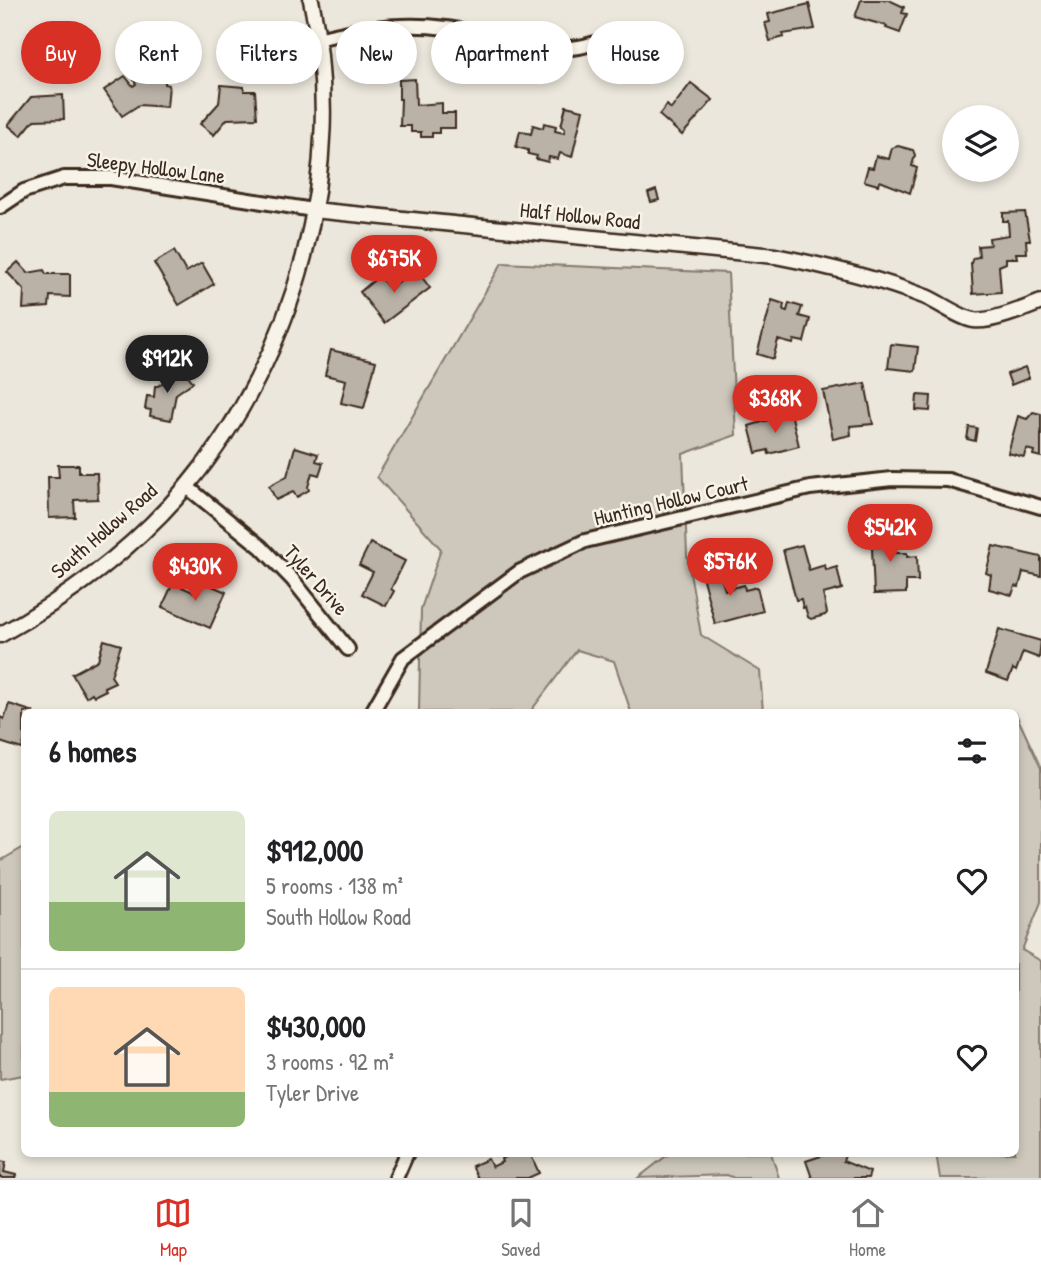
<!DOCTYPE html>
<html lang="en">
<head>
<meta charset="utf-8">
<style>
  body { margin:0; font-family:"Patrick Hand",sans-serif; background:#f2f2f2; color:#202124; height:100vh; display:flex; flex-direction:column; font-size:26px; white-space:nowrap }
  * { box-sizing:border-box; margin:0 }
  p { font-size:23px; color:#757577 }
  .icon { flex:none; width:38px; height:38px; fill:none; stroke:currentColor; stroke-width:2; stroke-linecap:round; stroke-linejoin:round }
  .map { position:relative; flex:1; overflow:hidden }
  .side { position:absolute; left:21px; top:709px; width:998px; height:448px; display:flex; flex-direction:column; background:#fff; border-radius:10px; box-shadow:0 4px 10px #0003 }
  .side>* { flex:none }
  .banner { position:absolute; left:21px; top:21px; width:999px; height:63px; display:flex; gap:14px }
  .controls { position:absolute; left:942px; top:105px; display:grid; gap:14px }
  .controls a { display:grid; place-items:center; width:77px; height:77px; border-radius:50%; background:#fff; box-shadow:0 4px 10px #0003; font-size:35px }
  .price { position:absolute; translate:-50% -60px; padding:0 16px; border-radius:24px; background:#d93025; color:#fff; font-size:23px; line-height:46px; filter:drop-shadow(0 2px 4px #0008) }
  .price::after { content:''; position:absolute; left:50%; top:42px; width:21px; height:16px; margin-left:-10px; background:inherit; clip-path:polygon(0 0,100% 0,50% 100%) }
  .price.active { background:#222; color:#fff }
  ul { padding:0; list-style:none }
  li { display:flex; align-items:center; gap:21px; height:175px; padding:0 28px }
  li+li { border-top:2px solid #e0e0e0 }
  li span { display:grid; place-items:center; flex:none; width:196px; height:140px; border-radius:10px; color:#555 }
  li>.icon { margin-inline-start:auto }
  span .icon { width:84px; height:84px; fill:#fffc; stroke-width:1 }
  li b { font-size:30px }
  h2 { display:flex; justify-content:space-between; align-items:center; height:84px; padding:0 28px; font-size:30px }
  .tag { padding:0 24px; border-radius:32px; background:#fff; box-shadow:0 4px 10px #0003; font-size:24px; line-height:63px }
  .tag.active { background:#d93025; color:#fff }
  .menu { display:flex; justify-content:space-around; align-items:center; height:98px; border-top:2px solid #e0e0e0; background:#fff; font-size:19px; color:#757577 }
  .menu a { display:grid; justify-items:center; gap:4px }
  .menu .active { color:#d93025 }
  .map>svg:first-child { display:block }
  .green { fill:#cec8bc; stroke:#84796d; stroke-width:2 }
  .building { fill:#bab2a7; stroke:#3b2a1e; stroke-width:2 }
  .lines { fill:none; stroke-linecap:round; stroke-linejoin:round }
  .minor-casing { stroke:#3b2a1e; stroke-width:18 }
  .tertiary-casing { stroke:#3b2a1e; stroke-width:19 }
  .minor { stroke:#f7f3e8; stroke-width:12 }
  .tertiary { stroke:#f7f3e8; stroke-width:14 }
  .labels { text-anchor:middle; stroke-width:5; stroke-linejoin:round; paint-order:stroke }
  .street-label { font-size:21px; fill:#3b2a1e; stroke:#f7f3e8 }
</style>
</head>
<body>
<div class="map">
<svg width="1041" height="1178" viewBox="0 0 1041 1178">
  <rect width="100%" height="100%" fill="#ece7dc"/>
  <filter id="ink" filterUnits="userSpaceOnUse"><feTurbulence type="fractalNoise" baseFrequency=".0143" numOctaves="2"/><feDisplacementMap in="SourceGraphic" scale="14" xChannelSelector="R" yChannelSelector="G"/><feConvolveMatrix kernelMatrix="1 2 1 2 8 2 1 2 1" color-interpolation-filters="sRGB"/></filter>
  <g filter="url(#ink)">
    <!-- green -->
    <g class="green">
      <path d="M 502,263 L 728,273 L 736,435 L 683,454 L 687,555 L 701,635 L 760,671 L 763,712 L 631,712 L 614,661 L 577,650 L 530,712 L 419,712 L 421,609 L 441,549 L 377,477 Z"/>
      <path d="M 1015,712 L 1041,768 L 1041,902 L 1022,950 L 1041,961 L 1041,1178 L 940,1178 L 936,1153 L 1015,1153 Z"/>
      <path d="M 24,847 L 24,1075 L 0,1079 L 0,861 Z"/>
      <path d="M 670,1153 L 771,1153 L 779,1178 L 734,1178 L 727,1175 L 638,1178 Z"/>
    </g>
    <!-- building -->
    <g class="building">
      <path d="M 861,0 L 889,0 L 904,7 L 902,13 L 907,14 L 900,33 L 886,28 L 887,26 L 855,17 Z"/>
      <path d="M 809,4 L 815,29 L 783,34 L 784,37 L 770,41 L 765,23 L 770,22 L 768,14 Z"/>
      <path d="M 150,74 L 165,75 L 165,84 L 169,85 L 167,107 L 139,105 L 122,116 L 104,90 L 125,76 L 133,86 L 136,84 L 134,80 L 140,78 L 142,81 L 150,81 Z"/>
      <path d="M 415,79 L 416,105 L 442,103 L 442,113 L 455,113 L 455,128 L 439,128 L 439,133 L 432,133 L 432,137 L 421,137 L 421,132 L 411,132 L 411,126 L 400,126 L 401,99 L 399,99 L 399,80 Z"/>
      <path d="M 691,83 L 713,100 L 682,135 L 659,115 L 667,105 L 671,109 Z"/>
      <path d="M 221,85 L 244,87 L 244,91 L 255,91 L 257,118 L 227,119 L 214,135 L 200,124 L 219,103 Z"/>
      <path d="M 63,95 L 64,119 L 34,120 L 21,136 L 8,125 L 31,97 Z"/>
      <path d="M 566,106 L 583,110 L 572,157 L 560,153 L 558,159 L 549,157 L 548,162 L 536,159 L 537,156 L 528,154 L 528,150 L 516,147 L 520,131 L 531,134 L 533,125 L 543,128 L 544,123 L 556,126 L 555,131 L 564,133 L 565,128 L 561,126 Z"/>
      <path d="M 898,146 L 913,150 L 915,155 L 912,166 L 917,168 L 910,193 L 880,181 L 878,185 L 864,181 L 868,167 L 873,168 L 876,156 L 889,159 L 892,148 Z"/>
      <path d="M 656,190 L 659,200 L 651,202 L 648,193 Z"/>
      <path d="M 1025,212 L 1030,240 L 1026,240 L 1027,253 L 1016,253 L 1017,258 L 1006,258 L 1006,263 L 999,266 L 1001,292 L 973,294 L 971,263 L 973,258 L 979,257 L 978,246 L 990,245 L 989,238 L 1009,235 L 1008,221 L 1003,221 L 1003,213 Z"/>
      <path d="M 174,251 L 186,272 L 202,263 L 214,284 L 179,305 L 154,263 Z"/>
      <path d="M 18,262 L 28,273 L 44,270 L 46,274 L 70,274 L 70,297 L 50,296 L 49,307 L 23,309 L 24,290 L 7,272 Z"/>
      <path d="M 415,268 L 430,288 L 384,323 L 360,292 L 379,276 L 390,289 Z"/>
      <path d="M 772,300 L 784,304 L 783,310 L 787,311 L 789,303 L 802,307 L 799,316 L 810,319 L 804,342 L 794,340 L 793,344 L 778,340 L 773,359 L 757,354 Z"/>
      <path d="M 891,344 L 918,347 L 915,371 L 888,368 Z"/>
      <path d="M 331,350 L 376,361 L 364,408 L 341,403 L 346,380 L 325,375 Z"/>
      <path d="M 1025,367 L 1029,378 L 1011,385 L 1007,374 Z"/>
      <path d="M 182,368 L 193,382 L 176,394 L 171,420 L 150,416 L 151,410 L 145,409 L 147,396 L 154,397 L 155,386 L 158,386 Z"/>
      <path d="M 865,383 L 873,424 L 850,426 L 851,435 L 833,439 L 823,391 Z"/>
      <path d="M 917,395 L 931,396 L 930,411 L 916,410 Z"/>
      <path d="M 1033,412 L 1041,414 L 1041,457 L 1033,455 L 1034,451 L 1026,449 L 1024,457 L 1008,453 L 1018,416 L 1027,419 Z"/>
      <path d="M 791,413 L 799,446 L 769,454 L 768,450 L 756,453 L 749,426 Z"/>
      <path d="M 969,427 L 977,428 L 975,441 L 967,439 Z"/>
      <path d="M 295,447 L 318,454 L 316,461 L 323,463 L 319,475 L 312,473 L 308,487 L 309,490 L 297,497 L 293,492 L 276,500 L 269,486 L 287,476 Z"/>
      <path d="M 58,465 L 79,465 L 79,473 L 97,473 L 98,499 L 74,500 L 75,517 L 49,518 L 48,477 L 59,477 Z"/>
      <path d="M 889,524 L 890,553 L 907,553 L 907,557 L 917,556 L 918,581 L 906,581 L 906,593 L 874,594 L 871,525 Z"/>
      <path d="M 370,543 L 405,561 L 391,589 L 394,591 L 386,606 L 362,594 L 373,572 L 359,565 Z"/>
      <path d="M 802,545 L 809,570 L 825,565 L 826,570 L 837,567 L 842,589 L 823,594 L 827,613 L 825,615 L 811,619 L 808,617 L 805,607 L 803,608 L 801,599 L 796,600 L 783,550 Z"/>
      <path d="M 993,546 L 1041,557 L 1041,576 L 1023,572 L 1019,587 L 1015,586 L 1012,595 L 989,589 L 991,575 L 986,573 Z"/>
      <path d="M 718,567 L 725,590 L 744,585 L 745,590 L 757,587 L 763,611 L 715,624 L 701,572 Z"/>
      <path d="M 201,581 L 226,592 L 210,628 L 162,607 L 173,583 L 195,593 Z"/>
      <path d="M 999,629 L 1041,641 L 1039,658 L 1023,652 L 1016,671 L 1013,669 L 1008,681 L 986,673 Z"/>
      <path d="M 104,640 L 121,645 L 111,676 L 115,682 L 104,687 L 106,690 L 94,696 L 92,693 L 86,697 L 72,674 L 98,660 Z"/>
      <path d="M 9,704 L 34,712 L 24,712 L 24,742 L 22,749 L 0,742 L 0,717 L 4,719 Z"/>
      <path d="M 513,1153 L 530,1153 L 539,1173 L 528,1178 L 478,1178 L 472,1166 L 488,1159 L 492,1167 L 502,1162 L 501,1159 Z"/>
      <path d="M 830,1153 L 846,1153 L 843,1161 L 870,1172 L 868,1178 L 812,1178 L 806,1161 Z"/>
      <path d="M 0,1161 L 6,1162 L 4,1172 L 16,1175 L 15,1178 L 0,1178 Z"/>
    </g>
    <g class="lines">
      <defs>
        <g id="minor">
          <path d="M 318,39 C 360,28 402,22 446,28 C 489,33 535,54 579,47 C 591,45 604,40 615,36"/>
          <path d="M 0,207 L 24,191 L 64,178 L 111,178 L 313,210"/>
          <path d="M 186,486 L 261,547 L 292,579 L 348,649"/>
          <path d="M 372,712 L 403,658 L 519,572 L 585,541 L 810,488 L 892,479 L 948,480 L 1041,507"/>
          <path d="M 396,1178 L 407,1153"/>
        </g>
        <g id="tertiary">
          <path d="M 313,210 L 775,256 C 827,266 877,278 926,297 C 940,303 960,318 974,320 C 989,323 1026,308 1041,302"/>
          <path d="M 0,635 C 69,597 135,547 186,487 C 296,356 348,168 311,0"/>
        </g>
      </defs>
      <!-- minor casing -->
      <use href="#minor" class="minor-casing"/>
      <!-- tertiary casing -->
      <use href="#tertiary" class="tertiary-casing"/>
      <!-- minor -->
      <use href="#minor" class="minor"/>
      <!-- tertiary -->
      <use href="#tertiary" class="tertiary"/>
    </g>
  </g>
  <g class="labels">
    <!-- street labels -->
    <g class="street-label">
      <text transform="translate(156 168) rotate(7)" y="7">Sleepy Hollow Lane</text>
      <text transform="translate(580 216) rotate(6)" y="7">Half Hollow Road</text>
      <text transform="translate(671 501) rotate(-13)" y="7">Hunting Hollow Court</text>
      <text transform="translate(104 531) rotate(-41)" y="7">South Hollow Road</text>
      <text transform="translate(316 580) rotate(49)" y="7">Tyler Drive</text>
    </g>
  </g>
</svg>
<div class="controls">
<a><svg class="icon" aria-label="layers" viewBox="0 0 24 24"><path d="M12 4l9 5-9 5-9-5zM3 14l9 5 9-5"/></svg></a>
</div>
<b class="price" style="left:394px;top:295px">$675K</b>
<b class="price active" style="left:167px;top:395px">$912K</b>
<b class="price" style="left:775px;top:435px">$368K</b>
<b class="price" style="left:890px;top:564px">$542K</b>
<b class="price" style="left:730px;top:598px">$576K</b>
<b class="price" style="left:195px;top:603px">$430K</b>
<div class="banner">
<a class="tag active">Buy</a>
<a class="tag">Rent</a>
<a class="tag">Filters</a>
<a class="tag">New</a>
<a class="tag">Apartment</a>
<a class="tag">House</a>
</div>
<section class="side">
<h2>6 homes<svg class="icon" aria-label="filters" viewBox="0 0 24 24"><path d="M4 7h16M4 17h16"/><circle cx="9" cy="7" r="2"/><circle cx="15" cy="17" r="2"/></svg></h2>
<ul>
<li><span style="background:linear-gradient(#dfe7d0 65%,#8fb573 0)"><svg class="icon" aria-label="home" viewBox="0 0 24 24"><path d="M3 11l9-7 9 7M6 9v11h12V9"/></svg></span><div><b>$912,000</b><p>5 rooms · 138 m²</p><p>South Hollow Road</p></div><svg class="icon" aria-label="heart" viewBox="0 0 24 24"><path d="M12 20l-8-8c-3-5 5-10 8-4 3-6 11-1 8 4z"/></svg></li>
<li><span style="background:linear-gradient(#ffd9b3 75%,#8fb573 0)"><svg class="icon" aria-label="home" viewBox="0 0 24 24"><path d="M3 11l9-7 9 7M6 9v11h12V9"/></svg></span><div><b>$430,000</b><p>3 rooms · 92 m²</p><p>Tyler Drive</p></div><svg class="icon" aria-label="heart" viewBox="0 0 24 24"><path d="M12 20l-8-8c-3-5 5-10 8-4 3-6 11-1 8 4z"/></svg></li>
</ul>
</section>
</div>
<nav class="menu">
<a class="active"><svg class="icon" aria-label="map" viewBox="0 0 24 24"><path d="M3 6l6-2 6 2 6-2v14l-6 2-6-2-6 2zM9 4v14M15 6v14"/></svg>Map</a>
<a><svg class="icon" aria-label="saved" viewBox="0 0 24 24"><path d="M7 4h10v16l-5-4-5 4z"/></svg>Saved</a>
<a><svg class="icon" aria-label="home" viewBox="0 0 24 24"><path d="M3 11l9-7 9 7M6 9v11h12V9"/></svg>Home</a>
</nav>
</body>
</html>
